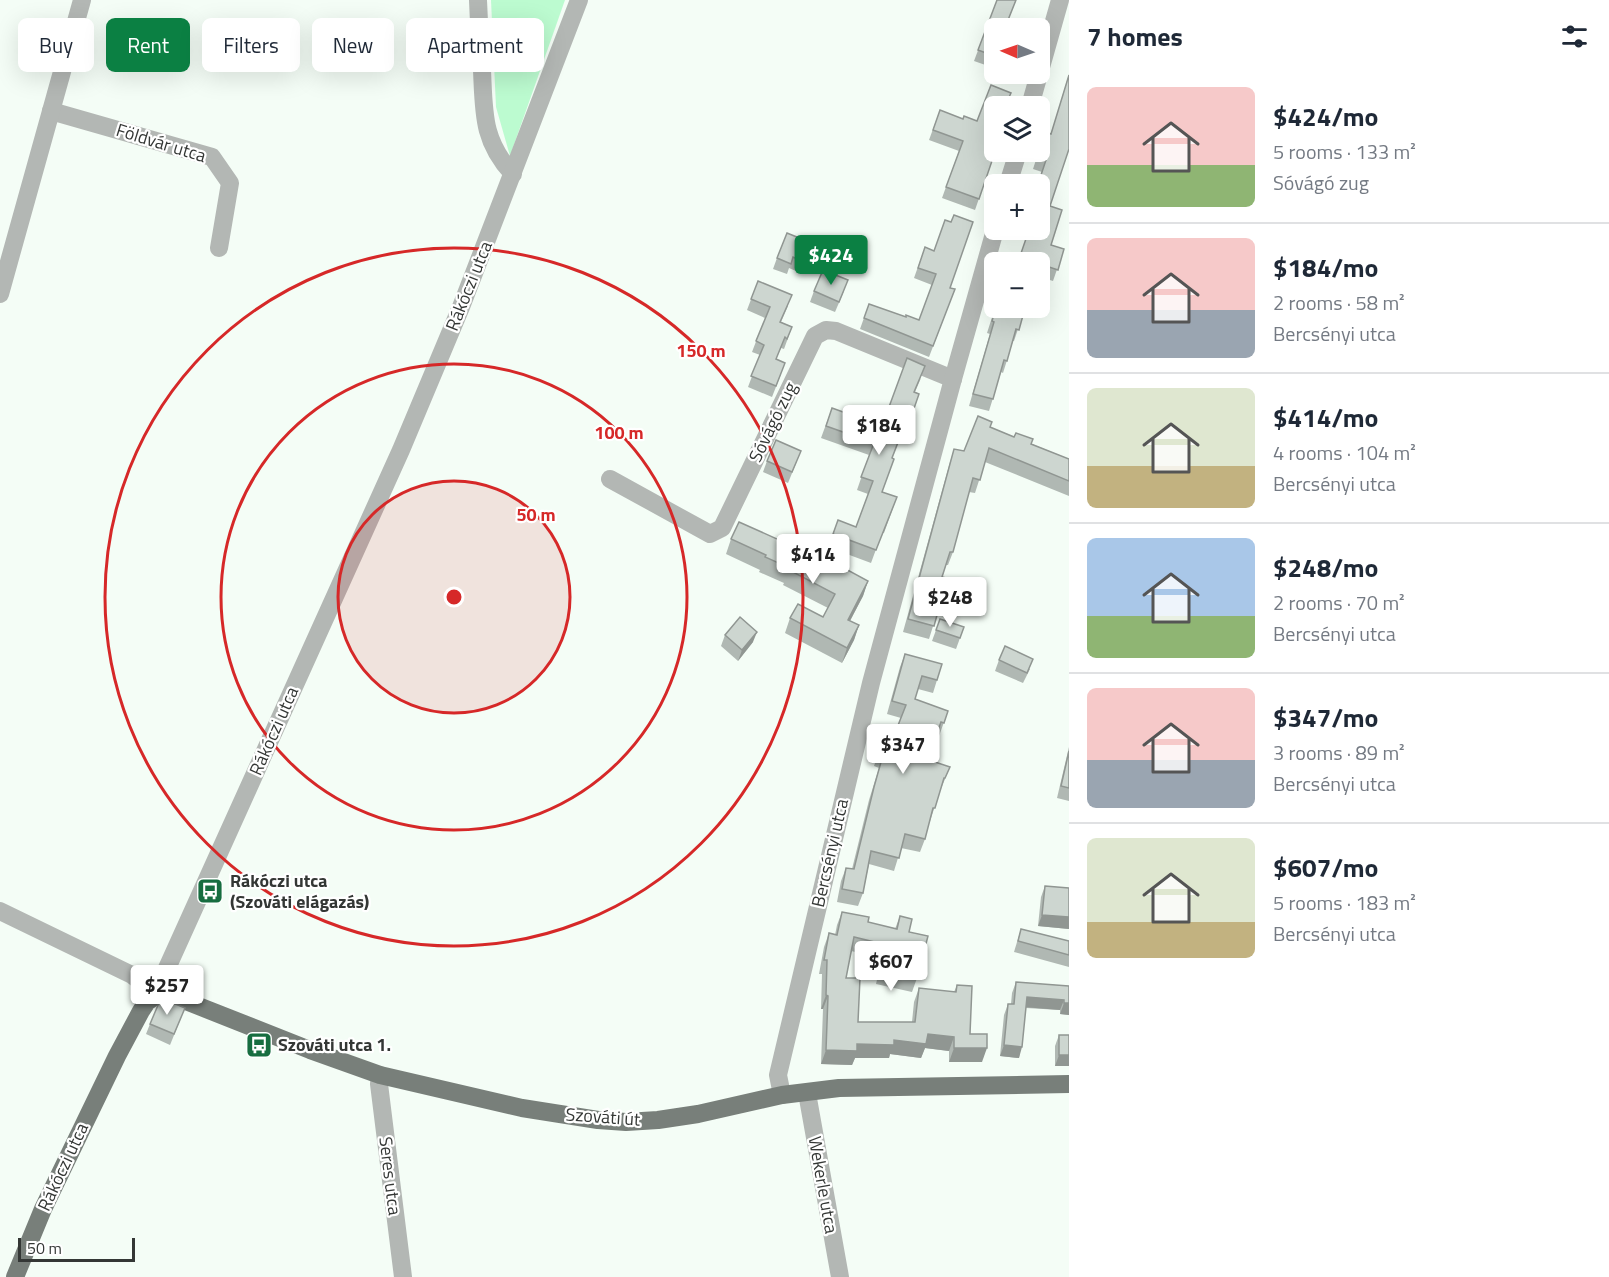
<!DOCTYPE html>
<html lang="en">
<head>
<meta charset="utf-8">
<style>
  body { margin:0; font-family:"Titillium Web",sans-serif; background:#f2f2f3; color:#1f2937; height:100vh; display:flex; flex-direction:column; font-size:22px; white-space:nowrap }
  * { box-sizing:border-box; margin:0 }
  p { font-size:20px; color:#747a83 }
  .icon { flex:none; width:33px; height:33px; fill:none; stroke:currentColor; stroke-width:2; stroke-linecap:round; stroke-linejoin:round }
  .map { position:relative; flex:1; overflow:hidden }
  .details { display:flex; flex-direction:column; background:#fff; width:540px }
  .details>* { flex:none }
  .hud { position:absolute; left:18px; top:18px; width:570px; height:54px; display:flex; gap:12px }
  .needle { width:39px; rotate:272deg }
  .fabs { position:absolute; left:984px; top:18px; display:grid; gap:12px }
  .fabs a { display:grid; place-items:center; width:66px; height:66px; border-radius:9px; background:#fff; box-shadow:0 6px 24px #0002; font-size:30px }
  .scale { position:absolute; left:18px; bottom:15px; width:117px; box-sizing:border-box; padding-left:6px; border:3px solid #343735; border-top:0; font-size:16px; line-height:21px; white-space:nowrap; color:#343735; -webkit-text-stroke:4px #fff; paint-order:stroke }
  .price { position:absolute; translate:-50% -51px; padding:0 14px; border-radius:6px; background:#fff; color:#222; font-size:20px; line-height:39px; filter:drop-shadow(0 2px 3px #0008) }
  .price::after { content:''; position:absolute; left:50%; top:36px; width:18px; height:14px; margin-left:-9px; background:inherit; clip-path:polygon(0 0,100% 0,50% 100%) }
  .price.on { background:#0b8043; color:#fff }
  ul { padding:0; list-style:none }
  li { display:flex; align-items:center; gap:18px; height:150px; padding:0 18px }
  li+li { border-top:2px solid #e0e1e3 }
  li span { display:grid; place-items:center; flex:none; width:168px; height:120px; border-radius:9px; color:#555 }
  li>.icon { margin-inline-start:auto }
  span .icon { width:72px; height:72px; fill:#fffc; stroke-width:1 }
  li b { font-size:26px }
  h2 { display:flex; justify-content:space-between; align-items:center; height:72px; padding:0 18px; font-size:26px }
  .pill { padding:0 21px; border-radius:9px; background:#fff; box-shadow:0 6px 24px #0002; font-size:21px; line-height:54px }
  .pill.on { background:#0b8043; color:#fff }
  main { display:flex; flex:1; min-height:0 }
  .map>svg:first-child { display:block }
  .green { fill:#bcfbd0 }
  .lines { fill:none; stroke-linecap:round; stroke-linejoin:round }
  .minor { stroke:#b3b7b4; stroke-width:18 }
  .major { stroke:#787f7a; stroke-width:18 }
  .wall { fill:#b0b8b3 }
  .shaded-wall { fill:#909692 }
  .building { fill:#cdd6d0; stroke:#909692; stroke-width:1.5 }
  .ring { fill:none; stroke:#d62828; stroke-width:3 }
  .labels { text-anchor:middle; stroke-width:4.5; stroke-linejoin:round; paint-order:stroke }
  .street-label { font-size:18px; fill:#343735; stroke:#fff }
  .poi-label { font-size:18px; font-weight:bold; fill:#343735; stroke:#fff; text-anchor:start }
  .centre { fill:#d62828; stroke:#fff; stroke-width:3 }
  .ring-label { font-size:18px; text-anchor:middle; font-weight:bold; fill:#d62828; stroke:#fff; stroke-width:4.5; stroke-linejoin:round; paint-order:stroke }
</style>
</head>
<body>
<main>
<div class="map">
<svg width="1069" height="1277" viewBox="0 0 1069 1277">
  <rect width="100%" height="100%" fill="#f4fdf6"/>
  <!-- green -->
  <path class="green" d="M 491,0 L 565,0 L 510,156 L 496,107 Z"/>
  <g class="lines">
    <!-- minor -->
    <g class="minor">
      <path d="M 478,0 C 479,23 480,47 482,70 C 484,112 482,141 513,174"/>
      <path d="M 1030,106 L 1060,0"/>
      <path d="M 51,111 L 212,157 L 230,183 L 219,248"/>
      <path d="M 1008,184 L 1018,152"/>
      <path d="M 0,294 L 82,0"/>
      <path d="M 610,479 L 710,534 L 722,528 L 815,336 L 826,330 L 836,331 L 953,379"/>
      <path d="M 0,911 L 132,975 L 146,986 L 154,997"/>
      <path d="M 154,997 L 401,450 L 461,307 L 579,0"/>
      <path d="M 380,1075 L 379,1084 L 403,1277"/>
      <path d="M 807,1093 L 840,1277"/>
      <path d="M 782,1095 L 778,1075 L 871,683 L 953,379 L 995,230"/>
    </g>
    <!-- major -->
    <path class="major" d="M 15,1277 L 43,1209 L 117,1056 L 141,1011 L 147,1002 L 154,997 L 168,994 L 310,1050 L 380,1075 L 522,1108 L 598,1120 L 626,1122 L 658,1120 L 698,1114 L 782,1095 L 839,1088 L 1069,1084"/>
  </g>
  <!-- wall -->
  <g class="wall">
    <path d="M 997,0 L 1016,0 L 1005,28 L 994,28 L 994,68 L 974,61 Z"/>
    <path d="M 1069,74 L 1050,206 L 1051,245 L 1064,249 L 1053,281 L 1040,277 L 1040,184 L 1037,184 L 1042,172 L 1033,169 L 1045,132 L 1051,134 Z"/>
    <path d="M 994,106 L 995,152 L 975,210 L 942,198 L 959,151 L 929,140 L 940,110 L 963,119 L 977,121 Z"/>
    <path d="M 814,244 L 803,274 L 789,268 L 787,274 L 773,269 L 777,258 Z"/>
    <path d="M 925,247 L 950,288 L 955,289 L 929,357 L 860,329 L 869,304 L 906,317 L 919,320 L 932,285 L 914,278 Z"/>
    <path d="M 758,281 L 788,306 L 781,322 L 792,327 L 784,349 L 781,348 L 776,359 L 781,374 L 772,397 L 748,387 L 760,355 L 752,352 L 765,318 L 747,310 Z"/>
    <path d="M 814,291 L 844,291 L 835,312 L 810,302 Z"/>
    <path d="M 995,308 L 1025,308 L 1014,341 L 1013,341 L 1003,373 L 1001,372 L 989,411 L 969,406 L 990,334 L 987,333 Z"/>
    <path d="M 921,378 L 915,392 L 919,394 L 905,432 L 902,431 L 892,458 L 882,492 L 897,497 L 884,533 L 882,533 L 871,563 L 828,547 L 838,520 L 856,527 L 868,494 L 857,490 L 869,455 L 821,438 L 832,408 L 882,426 Z"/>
    <path d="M 990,427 L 1069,459 L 1069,496 L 985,462 L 975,493 L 969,492 L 953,552 L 948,565 L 946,565 L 942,577 L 951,592 L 946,605 L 940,604 L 929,639 L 903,632 L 950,462 L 954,449 L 964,451 Z"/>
    <path d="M 767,461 L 797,461 L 788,483 L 763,472 Z"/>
    <path d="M 731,539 L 784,547 L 816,564 L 868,581 L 863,596 L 850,621 L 859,625 L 854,640 L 842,663 L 785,633 L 790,618 L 823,617 L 828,608 L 783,585 L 784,583 L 759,572 L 760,570 L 726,554 Z"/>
    <path d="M 940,619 L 964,627 L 956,649 L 932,641 Z"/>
    <path d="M 725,635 L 753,642 L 738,661 L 721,646 Z"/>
    <path d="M 905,654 L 937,680 L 933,693 L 918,689 L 915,699 L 948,711 L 939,736 L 937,735 L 932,747 L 932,761 L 950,767 L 940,791 L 930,821 L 929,821 L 925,839 L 920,852 L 901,848 L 894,871 L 869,864 L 863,893 L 858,906 L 837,902 L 841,881 L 846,868 L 852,869 L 869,800 L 879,768 L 874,766 L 887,730 L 895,733 L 901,718 L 887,714 L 900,667 Z"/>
    <path d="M 999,660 L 1030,669 L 1023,683 L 995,671 Z"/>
    <path d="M 1069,747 L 1069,801 L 1057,798 Z"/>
    <path d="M 1045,886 L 1069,888 L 1069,929 L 1038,926 L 1041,897 Z"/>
    <path d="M 842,912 L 868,922 L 895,929 L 900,916 L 909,932 L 917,978 L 912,992 L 876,984 L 882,958 L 851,951 L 846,978 L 858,1022 L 912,1022 L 914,1002 L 919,988 L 954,992 L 957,985 L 970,1034 L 982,1062 L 949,1062 L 949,1051 L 925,1048 L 921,1058 L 890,1054 L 889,1058 L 855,1058 L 852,1065 L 821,1064 L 823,1009 L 821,1009 L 822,974 L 819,974 L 824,947 L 829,933 L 835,935 L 837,925 Z"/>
    <path d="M 1021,929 L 1069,941 L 1069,967 L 1014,952 Z"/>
    <path d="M 1016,982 L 1069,986 L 1069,1015 L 1060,1014 L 1060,1010 L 1026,1008 L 1019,1058 L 1000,1056 L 1004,1015 L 1008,1004 L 1011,1004 L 1012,993 Z"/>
    <path d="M 181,1018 L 170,1045 L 146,1034 L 150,1024 Z"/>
    <path d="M 1059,1035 L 1069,1035 L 1069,1066 L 1055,1066 L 1055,1046 Z"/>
  </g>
  <!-- shaded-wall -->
  <g class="shaded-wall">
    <path d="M 868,581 L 863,596 L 843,634 L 848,620 Z"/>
    <path d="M 859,625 L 854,640 L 842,663 L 847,648 Z"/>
    <path d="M 757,632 L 753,642 L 738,661 L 742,650 Z"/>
    <path d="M 1042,915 L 1069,917 L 1069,929 L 1038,926 Z"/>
    <path d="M 826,995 L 828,996 L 823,1009 L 821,1009 Z"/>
    <path d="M 1027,997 L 1064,1000 L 1060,1010 L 1023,1007 Z"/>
    <path d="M 1064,1003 L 1069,1003 L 1069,1015 L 1060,1014 Z"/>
    <path d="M 928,1034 L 954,1037 L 949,1051 L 925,1048 L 921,1058 L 890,1054 L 889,1058 L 855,1058 L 852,1065 L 821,1064 L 826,1050 L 857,1044 L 894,1040 Z"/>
    <path d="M 1004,1045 L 1022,1047 L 1019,1058 L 1000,1056 Z"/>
    <path d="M 954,1048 L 987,1048 L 982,1062 L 949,1062 Z"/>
    <path d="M 1059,1055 L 1069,1055 L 1069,1066 L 1055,1066 Z"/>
  </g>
  <!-- building -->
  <g class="building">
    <path d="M 997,0 L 1016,0 L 1008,20 L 1005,19 L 1001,28 L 994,28 L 994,56 L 978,50 Z"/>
    <path d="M 1069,75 L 1069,149 L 1050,206 L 1062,210 L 1051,245 L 1064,249 L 1058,270 L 1040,264 L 1040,262 L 1018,262 L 1029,230 L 1040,230 L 1040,187 L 1041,181 L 1039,181 L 1046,160 L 1037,157 L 1045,132 L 1051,134 Z"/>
    <path d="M 991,85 L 1011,93 L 1005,106 L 994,106 L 994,152 L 995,152 L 979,199 L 946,187 L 963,141 L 933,130 L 940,110 L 963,119 L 964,116 L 977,121 Z"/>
    <path d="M 954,215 L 973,222 L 950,288 L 955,289 L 933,346 L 864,318 L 869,304 L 906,317 L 906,315 L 919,320 L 936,274 L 918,268 L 925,247 L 934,251 L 945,220 L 951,222 Z"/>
    <path d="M 787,233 L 814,244 L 806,263 L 793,257 L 791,264 L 777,258 Z"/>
    <path d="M 823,270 L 848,280 L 839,302 L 814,291 Z"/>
    <path d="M 758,281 L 792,295 L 780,322 L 792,327 L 787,339 L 785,337 L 776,359 L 785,363 L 776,386 L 751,376 L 764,345 L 756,341 L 770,307 L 751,299 Z"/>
    <path d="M 996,308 L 1025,308 L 1019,330 L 1016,329 L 1007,361 L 1004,360 L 993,399 L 973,394 L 994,322 L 992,321 Z"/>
    <path d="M 907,358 L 925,366 L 914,392 L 919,394 L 910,420 L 907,419 L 892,458 L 894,459 L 882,492 L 897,497 L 876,550 L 833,534 L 838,520 L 856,527 L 873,481 L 861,477 L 874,443 L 826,426 L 832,408 L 882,426 Z"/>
    <path d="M 978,416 L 992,422 L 990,427 L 1014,437 L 1016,433 L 1033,439 L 1031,444 L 1069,459 L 1069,481 L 989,448 L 980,480 L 973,478 L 953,552 L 950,552 L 942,577 L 954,580 L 951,592 L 944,590 L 934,626 L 908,619 L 954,449 L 964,451 Z"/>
    <path d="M 776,440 L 801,451 L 792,472 L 767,461 Z"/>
    <path d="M 739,522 L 786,543 L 784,547 L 816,564 L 820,555 L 868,581 L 848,620 L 859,625 L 847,648 L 790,618 L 798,604 L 823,617 L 835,594 L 789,570 L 790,568 L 765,557 L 766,555 L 731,539 Z"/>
    <path d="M 740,617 L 757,632 L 742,650 L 725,635 Z"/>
    <path d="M 940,619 L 964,627 L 960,638 L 936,630 Z"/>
    <path d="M 1005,646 L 1033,659 L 1027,673 L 999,660 Z"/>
    <path d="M 905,654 L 942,664 L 937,680 L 922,676 L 915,699 L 948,711 L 944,723 L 941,722 L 932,747 L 937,749 L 932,761 L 950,767 L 945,778 L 944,778 L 935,808 L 933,808 L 925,839 L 905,834 L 899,858 L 871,851 L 863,893 L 842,889 L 846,868 L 854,869 L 874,787 L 883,755 L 878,753 L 887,730 L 895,733 L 906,705 L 892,701 Z"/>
    <path d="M 1069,751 L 1069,788 L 1061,786 Z"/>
    <path d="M 1045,886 L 1069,888 L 1069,917 L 1042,915 Z"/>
    <path d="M 842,912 L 869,917 L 868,922 L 897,929 L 900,916 L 912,919 L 909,932 L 928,936 L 917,978 L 881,970 L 887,945 L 854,937 L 846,978 L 860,978 L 858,1022 L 915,1022 L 919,988 L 956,992 L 957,985 L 972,986 L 970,1034 L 987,1034 L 987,1048 L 954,1048 L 954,1037 L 928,1034 L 926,1044 L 894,1040 L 894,1045 L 857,1044 L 857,1051 L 826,1050 L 828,996 L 826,995 L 827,960 L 824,960 L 829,933 L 837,935 Z"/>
    <path d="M 1021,929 L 1069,941 L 1069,955 L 1018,941 Z"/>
    <path d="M 1016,982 L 1069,986 L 1069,1003 L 1064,1003 L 1064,1000 L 1027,997 L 1022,1047 L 1004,1045 L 1008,1004 L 1014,1004 Z"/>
    <path d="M 161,998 L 185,1008 L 174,1034 L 150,1024 Z"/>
    <rect x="1059" y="1035" width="10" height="20"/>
  </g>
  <!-- distance rings -->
  <circle cx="454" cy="597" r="116" fill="#d62828" fill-opacity=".12"/>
  <g class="ring">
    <circle cx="454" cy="597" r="116"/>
    <circle cx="454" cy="597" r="233"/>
    <circle cx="454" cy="597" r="349"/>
  </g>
  <!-- icons -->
  <defs>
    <symbol id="bus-square" viewBox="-11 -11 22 22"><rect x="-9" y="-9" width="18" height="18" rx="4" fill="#176d40" stroke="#fff"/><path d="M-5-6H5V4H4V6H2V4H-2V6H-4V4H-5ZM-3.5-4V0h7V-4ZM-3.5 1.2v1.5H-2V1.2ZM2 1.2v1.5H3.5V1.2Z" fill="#fff"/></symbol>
  </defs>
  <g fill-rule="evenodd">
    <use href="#bus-square" x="195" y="876" width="30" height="30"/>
    <use href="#bus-square" x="244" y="1030" width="30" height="30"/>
  </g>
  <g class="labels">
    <!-- street labels -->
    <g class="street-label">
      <text transform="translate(161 143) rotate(17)" y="6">Földvár utca</text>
      <text transform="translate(469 286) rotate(-68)" y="6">Rákóczi utca</text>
      <text transform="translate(773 422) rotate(-64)" y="6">Sóvágó zug</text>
      <text transform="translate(274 731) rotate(-66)" y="6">Rákóczi utca</text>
      <text transform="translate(830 853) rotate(-77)" y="6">Bercsényi utca</text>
      <text transform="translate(603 1117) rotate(4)" y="6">Szováti út</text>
      <text transform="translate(63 1167) rotate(-65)" y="6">Rákóczi utca</text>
      <text transform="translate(390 1176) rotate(83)" y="6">Seres utca</text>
      <text transform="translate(823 1185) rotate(80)" y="6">Wekerle utca</text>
    </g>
    <!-- poi labels -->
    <g class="poi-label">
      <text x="230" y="887">Rákóczi utca<tspan x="230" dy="21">(Szováti elágazás)</tspan></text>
      <text x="278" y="1051">Szováti utca 1.</text>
    </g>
  </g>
  <circle cx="454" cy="597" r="9" class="centre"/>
  <g class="ring-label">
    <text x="701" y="357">150 m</text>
    <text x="619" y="439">100 m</text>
    <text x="536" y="521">50 m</text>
  </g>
</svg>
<div class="fabs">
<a><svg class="needle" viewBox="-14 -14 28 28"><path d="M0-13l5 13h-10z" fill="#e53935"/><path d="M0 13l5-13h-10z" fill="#747a83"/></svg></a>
<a><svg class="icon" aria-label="layers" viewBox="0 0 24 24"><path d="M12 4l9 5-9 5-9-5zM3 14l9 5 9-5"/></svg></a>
<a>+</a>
<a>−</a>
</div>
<div class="scale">50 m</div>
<b class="price on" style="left:831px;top:286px">$424</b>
<b class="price" style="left:879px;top:456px">$184</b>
<b class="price" style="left:813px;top:585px">$414</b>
<b class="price" style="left:950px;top:628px">$248</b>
<b class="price" style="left:903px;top:775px">$347</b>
<b class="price" style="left:891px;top:992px">$607</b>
<b class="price" style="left:167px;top:1016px">$257</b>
<div class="hud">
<a class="pill">Buy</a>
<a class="pill on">Rent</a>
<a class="pill">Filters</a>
<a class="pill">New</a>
<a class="pill">Apartment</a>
</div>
</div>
<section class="details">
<h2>7 homes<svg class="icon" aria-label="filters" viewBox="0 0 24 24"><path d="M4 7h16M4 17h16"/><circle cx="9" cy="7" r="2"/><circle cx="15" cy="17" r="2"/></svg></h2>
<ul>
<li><span style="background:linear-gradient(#f6c9c9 65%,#8fb573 0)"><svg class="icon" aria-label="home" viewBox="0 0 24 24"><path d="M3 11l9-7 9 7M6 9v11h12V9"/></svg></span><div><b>$424/mo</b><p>5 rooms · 133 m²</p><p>Sóvágó zug</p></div></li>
<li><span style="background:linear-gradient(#f6c9c9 60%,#9aa5b1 0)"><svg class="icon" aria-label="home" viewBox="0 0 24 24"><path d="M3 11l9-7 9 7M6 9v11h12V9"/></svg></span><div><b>$184/mo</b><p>2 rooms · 58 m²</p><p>Bercsényi utca</p></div></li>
<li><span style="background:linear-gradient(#dfe7d0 65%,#c2b280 0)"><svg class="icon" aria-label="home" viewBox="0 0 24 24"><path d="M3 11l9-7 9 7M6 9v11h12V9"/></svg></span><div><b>$414/mo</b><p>4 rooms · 104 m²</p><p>Bercsényi utca</p></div></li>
<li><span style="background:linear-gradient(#a9c7e8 65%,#8fb573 0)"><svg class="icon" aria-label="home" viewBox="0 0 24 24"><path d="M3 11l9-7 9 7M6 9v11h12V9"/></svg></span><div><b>$248/mo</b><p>2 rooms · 70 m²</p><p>Bercsényi utca</p></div></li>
<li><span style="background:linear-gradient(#f6c9c9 60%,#9aa5b1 0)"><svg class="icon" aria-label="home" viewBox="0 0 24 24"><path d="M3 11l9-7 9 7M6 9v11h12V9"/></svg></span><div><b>$347/mo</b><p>3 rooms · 89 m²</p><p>Bercsényi utca</p></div></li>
<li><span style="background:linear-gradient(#dfe7d0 70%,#c2b280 0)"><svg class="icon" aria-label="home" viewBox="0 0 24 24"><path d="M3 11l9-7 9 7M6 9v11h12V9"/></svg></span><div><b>$607/mo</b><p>5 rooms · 183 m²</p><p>Bercsényi utca</p></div></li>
</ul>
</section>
</main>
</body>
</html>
